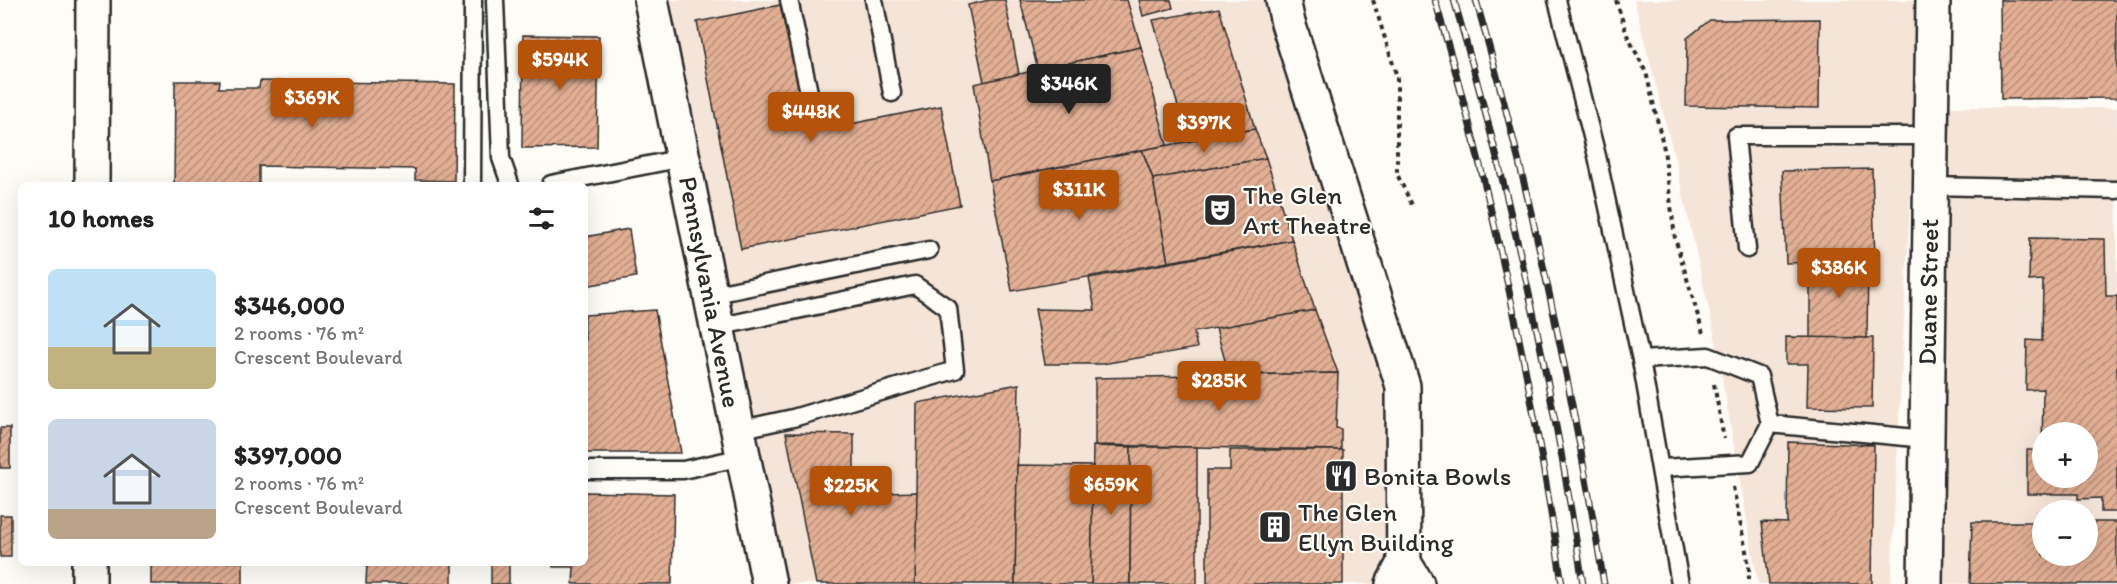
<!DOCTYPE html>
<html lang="en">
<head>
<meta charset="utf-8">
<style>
  body { margin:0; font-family:Itim,sans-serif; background:#f2f2f2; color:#222; height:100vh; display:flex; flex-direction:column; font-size:22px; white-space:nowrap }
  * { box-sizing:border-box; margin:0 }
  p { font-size:20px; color:#767676 }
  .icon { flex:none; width:33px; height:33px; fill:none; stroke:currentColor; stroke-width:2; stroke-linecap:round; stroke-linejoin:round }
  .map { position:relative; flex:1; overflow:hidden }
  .details { position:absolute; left:18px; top:182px; width:570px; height:384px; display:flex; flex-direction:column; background:#fff; border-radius:9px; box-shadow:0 6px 24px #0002 }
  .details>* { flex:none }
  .buttons { position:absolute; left:2032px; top:422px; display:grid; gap:12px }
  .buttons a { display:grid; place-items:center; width:66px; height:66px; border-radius:50%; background:#fff; box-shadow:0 6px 24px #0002; font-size:30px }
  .price { position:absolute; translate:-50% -51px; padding:0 14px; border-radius:6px; background:#b45309; color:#fff; font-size:20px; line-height:39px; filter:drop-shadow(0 2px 3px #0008) }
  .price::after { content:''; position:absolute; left:50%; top:36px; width:18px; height:14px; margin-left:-9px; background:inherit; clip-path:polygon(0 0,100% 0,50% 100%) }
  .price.on { background:#222; color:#fff }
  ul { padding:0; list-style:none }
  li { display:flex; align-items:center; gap:18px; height:150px; padding:0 30px }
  li span { display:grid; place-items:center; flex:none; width:168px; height:120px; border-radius:9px; color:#555 }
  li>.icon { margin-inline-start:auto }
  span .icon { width:72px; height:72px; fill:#fffc; stroke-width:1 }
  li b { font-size:26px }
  h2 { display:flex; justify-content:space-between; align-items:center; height:72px; padding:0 30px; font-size:26px }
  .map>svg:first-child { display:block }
  .built { fill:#f5e5d9; fill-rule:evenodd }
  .building { fill:url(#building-hatch); stroke:#2b2b2b; stroke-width:1.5; fill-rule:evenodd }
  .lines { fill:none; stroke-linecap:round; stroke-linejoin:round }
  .service-casing { stroke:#2b2b2b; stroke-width:21 }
  .minor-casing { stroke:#2b2b2b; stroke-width:38 }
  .tertiary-casing { stroke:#2b2b2b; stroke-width:38 }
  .path { stroke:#2b2b2b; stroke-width:4; stroke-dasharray:4.5 4.5; stroke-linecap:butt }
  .service { stroke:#fdfcf7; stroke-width:16 }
  .minor { stroke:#fdfcf7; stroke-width:33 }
  .tertiary { stroke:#fdfcf7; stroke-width:33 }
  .rail-casing { stroke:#2b2b2b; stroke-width:7 }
  .rail { stroke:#fdfcf7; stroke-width:4.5; stroke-dasharray:14; stroke-linecap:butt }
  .labels { text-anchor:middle; stroke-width:4.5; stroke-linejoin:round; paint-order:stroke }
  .poi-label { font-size:26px; fill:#2b2b2b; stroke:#fdfcf7; text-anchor:start }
  .street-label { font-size:26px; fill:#2b2b2b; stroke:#fdfcf7 }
</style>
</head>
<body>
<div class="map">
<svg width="2117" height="584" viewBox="0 0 2117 584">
  <defs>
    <pattern id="building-hatch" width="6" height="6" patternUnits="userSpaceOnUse" patternTransform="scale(1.5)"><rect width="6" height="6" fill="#e2af94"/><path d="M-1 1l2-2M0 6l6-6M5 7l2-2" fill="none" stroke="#b78f79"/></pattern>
  </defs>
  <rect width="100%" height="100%" fill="#fdfcf7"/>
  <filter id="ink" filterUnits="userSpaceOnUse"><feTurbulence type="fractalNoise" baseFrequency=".0167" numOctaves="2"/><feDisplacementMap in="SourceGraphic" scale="12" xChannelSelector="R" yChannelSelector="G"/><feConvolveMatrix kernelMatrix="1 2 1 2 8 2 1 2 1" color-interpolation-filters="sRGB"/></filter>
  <g filter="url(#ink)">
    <!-- built -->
    <g class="built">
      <path d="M 662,0 L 1276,0 L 1395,391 L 1396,584 L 779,584 Z"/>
      <path d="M 1634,0 L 1920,0 L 1891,584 L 1758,584 L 1715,337 L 1676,163 Z"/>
      <path d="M 1943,107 L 2117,108 L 2117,584 L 1937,584 ZM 2043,432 L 2088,432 L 2088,477 L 2043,477 ZM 2043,510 L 2088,510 L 2088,555 L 2043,555 Z"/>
    </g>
    <!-- building -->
    <g class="building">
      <path d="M 989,0 L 1005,0 L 1019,74 L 984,82 L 968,5 Z"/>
      <path d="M 1020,0 L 1127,0 L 1141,47 L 1038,70 Z"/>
      <path d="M 1139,0 L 1171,0 L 1173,8 L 1143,16 Z"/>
      <path d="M 2000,0 L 2117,0 L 2117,98 L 2001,99 Z"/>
      <path d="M 785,4 L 810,132 L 941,106 L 960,205 L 741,249 L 697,22 Z"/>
      <path d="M 1219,8 L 1255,129 L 1188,141 L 1153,20 Z"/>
      <path d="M 1820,19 L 1819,108 L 1686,106 L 1687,38 L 1710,20 Z"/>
      <path d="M 523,35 L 599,36 L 597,147 L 522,148 Z"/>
      <path d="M 1141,47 L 1167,145 L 990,181 L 974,84 Z"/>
      <path d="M 175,81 L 220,81 L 219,88 L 259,88 L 260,81 L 455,84 L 454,181 L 415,180 L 415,169 L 259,166 L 259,184 L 174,184 Z"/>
      <path d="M 1255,129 L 1266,158 L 1153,179 L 1142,150 Z"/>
      <path d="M 1142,150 L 1153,179 L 1168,262 L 1012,291 L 990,181 Z"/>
      <path d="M 1266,158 L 1292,240 L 1168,262 L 1153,179 Z"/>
      <path d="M 1872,169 L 1875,260 L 1786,263 L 1782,171 Z"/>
      <path d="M 629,229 L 636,277 L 585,286 L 585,237 Z"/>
      <path d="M 2030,238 L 2105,239 L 2106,296 L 2117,296 L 2117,512 L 2101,512 L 2101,498 L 2078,499 L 2078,494 L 2027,494 L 2027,450 L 2042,450 L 2043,389 L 2026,390 L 2027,340 L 2042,341 L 2043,280 L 2029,281 ZM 2043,432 L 2088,432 L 2088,477 L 2043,477 Z"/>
      <path d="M 1292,240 L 1315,310 L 1194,332 L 1197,348 L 1102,364 L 1045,364 L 1035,309 L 1095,310 L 1089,278 Z"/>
      <path d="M 1868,260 L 1867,338 L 1810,338 L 1810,262 Z"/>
      <path d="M 655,310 L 681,453 L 585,453 L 585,315 Z"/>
      <path d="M 1315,310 L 1338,373 L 1229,375 L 1216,328 Z"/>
      <path d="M 1786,337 L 1873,338 L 1872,408 L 1807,407 L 1808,364 L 1786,364 Z"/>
      <path d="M 1338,373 L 1336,428 L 1341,429 L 1341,450 L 1095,445 L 1095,378 Z"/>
      <path d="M 1019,384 L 1015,584 L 915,584 L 917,403 Z"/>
      <rect x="0" y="428" width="10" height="40"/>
      <path d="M 786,433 L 854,434 L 854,494 L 917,492 L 915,584 L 816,584 Z"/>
      <path d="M 1788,442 L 1874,445 L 1872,584 L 1769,584 L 1762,522 L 1787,523 Z"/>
      <path d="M 1093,446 L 1131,447 L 1130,584 L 1091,584 Z"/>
      <path d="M 1131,447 L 1197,447 L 1197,584 L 1130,584 Z"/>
      <path d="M 1230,450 L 1343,450 L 1343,584 L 1207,584 L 1207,470 L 1230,470 Z"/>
      <path d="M 1017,465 L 1093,466 L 1091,584 L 1015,584 Z"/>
      <path d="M 585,492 L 674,494 L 672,584 L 573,584 L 574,567 L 553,567 L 553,562 L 585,562 Z"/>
      <rect x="0" y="515" width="11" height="42"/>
      <path d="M 1972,522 L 2043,522 L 2043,555 L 2088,555 L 2088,522 L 2117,522 L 2117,584 L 1970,584 Z"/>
      <rect x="151" y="562" width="92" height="22"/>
      <path d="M 367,562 L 452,562 L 452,584 L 366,584 Z"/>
      <rect x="491" y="562" width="18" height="22"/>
    </g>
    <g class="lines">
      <defs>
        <g id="service">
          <path d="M 495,0 L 501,158 L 510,184"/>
          <path d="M 789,0 L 815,120"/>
          <path d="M 874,0 L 892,93"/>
          <path d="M 1557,0 L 1597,156 L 1641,360 L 1680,584"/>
          <path d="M 472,184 L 473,0"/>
          <path d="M 551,184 L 683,158"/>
          <path d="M 1930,186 L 2117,190"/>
          <path d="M 1747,249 L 1736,136 L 1931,136"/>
          <path d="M 711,295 L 929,250"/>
          <path d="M 717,327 L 915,285 L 948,308 L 955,370 L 793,418 L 738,430"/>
          <path d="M 1641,360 L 1708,356 L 1759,376 L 1770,424 L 1750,463 L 1661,468"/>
          <path d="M 1770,424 L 1926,439"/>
          <path d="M 585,470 L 683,470 L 743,457"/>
        </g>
        <g id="minor">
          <path d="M 1283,0 L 1288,23 L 1403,386 L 1404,584"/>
          <path d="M 92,184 L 93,0"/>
          <path d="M 89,584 L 89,562"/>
          <path d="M 1925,584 L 1933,0"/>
        </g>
        <g id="tertiary">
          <path d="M 651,0 L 769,584"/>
          <path d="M 1393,584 L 1404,563 L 1417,584"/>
        </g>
      </defs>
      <!-- service casing -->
      <use href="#service" class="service-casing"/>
      <!-- minor casing -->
      <use href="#minor" class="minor-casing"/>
      <!-- tertiary casing -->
      <use href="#tertiary" class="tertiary-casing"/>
      <!-- path -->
      <g class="path">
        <path d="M 1373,0 L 1397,77 L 1397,174 L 1413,207"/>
        <path d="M 1616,0 L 1627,35 L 1646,72 L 1664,149 L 1675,238 L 1703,333"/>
        <path d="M 1714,384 L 1724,439"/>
        <path d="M 1733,487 L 1749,566 L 1749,584"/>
      </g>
      <!-- service -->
      <use href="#service" class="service"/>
      <!-- minor -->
      <use href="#minor" class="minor"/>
      <!-- tertiary -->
      <use href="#tertiary" class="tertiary"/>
      <defs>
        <g id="rail">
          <path d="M 1435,0 C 1492,191 1533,388 1562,584"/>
          <path d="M 1454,0 C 1510,191 1553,387 1583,584"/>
          <path d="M 1476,0 C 1531,192 1572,387 1604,584"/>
        </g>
      </defs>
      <!-- rail casing -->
      <use href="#rail" class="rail-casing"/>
      <!-- rail -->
      <use href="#rail" class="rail"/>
    </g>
  </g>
  <!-- icons -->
  <defs>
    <symbol id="theatre-square" viewBox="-11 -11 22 22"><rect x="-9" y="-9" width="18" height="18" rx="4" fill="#2b2b2b" stroke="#fdfcf7"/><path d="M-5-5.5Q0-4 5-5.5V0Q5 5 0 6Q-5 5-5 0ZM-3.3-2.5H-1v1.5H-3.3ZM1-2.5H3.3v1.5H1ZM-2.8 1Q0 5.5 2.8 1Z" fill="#fff"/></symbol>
    <symbol id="restaurant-square" viewBox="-11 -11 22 22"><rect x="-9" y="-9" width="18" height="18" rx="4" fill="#2b2b2b" stroke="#fdfcf7"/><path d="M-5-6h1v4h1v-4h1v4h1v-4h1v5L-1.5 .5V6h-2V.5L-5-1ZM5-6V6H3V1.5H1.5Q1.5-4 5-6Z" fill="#fff"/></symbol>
    <symbol id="building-square" viewBox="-11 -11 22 22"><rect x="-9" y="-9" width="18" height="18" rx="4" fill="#2b2b2b" stroke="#fdfcf7"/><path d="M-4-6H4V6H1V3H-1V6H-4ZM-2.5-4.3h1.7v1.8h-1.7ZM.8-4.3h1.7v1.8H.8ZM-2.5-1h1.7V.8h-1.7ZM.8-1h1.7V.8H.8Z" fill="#fff"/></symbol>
  </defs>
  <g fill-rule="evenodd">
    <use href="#theatre-square" x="1201" y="191" width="38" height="38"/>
    <use href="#restaurant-square" x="1322" y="457" width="38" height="38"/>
    <use href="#building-square" x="1256" y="508" width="38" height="38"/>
  </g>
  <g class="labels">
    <!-- poi labels -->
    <g class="poi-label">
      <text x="1243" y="204">The Glen<tspan x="1243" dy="30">Art Theatre</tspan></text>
      <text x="1364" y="485">Bonita Bowls</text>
      <text x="1298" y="521">The Glen<tspan x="1298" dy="30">Ellyn Building</tspan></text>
    </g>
    <!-- street labels -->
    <g class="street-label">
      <text transform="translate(710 292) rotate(79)" y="9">Pennsylvania Avenue</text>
      <text transform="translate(1928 292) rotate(-89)" y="9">Duane Street</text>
    </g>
  </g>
</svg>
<div class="buttons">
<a>+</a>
<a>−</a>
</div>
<b class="price" style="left:560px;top:91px">$594K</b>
<b class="price on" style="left:1069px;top:115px">$346K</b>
<b class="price" style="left:312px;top:129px">$369K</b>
<b class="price" style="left:811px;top:143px">$448K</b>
<b class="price" style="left:1204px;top:154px">$397K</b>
<b class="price" style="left:1079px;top:221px">$311K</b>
<b class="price" style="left:1839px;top:299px">$386K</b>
<b class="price" style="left:1219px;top:412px">$285K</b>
<b class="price" style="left:1111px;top:516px">$659K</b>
<b class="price" style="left:851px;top:517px">$225K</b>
<section class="details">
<h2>10 homes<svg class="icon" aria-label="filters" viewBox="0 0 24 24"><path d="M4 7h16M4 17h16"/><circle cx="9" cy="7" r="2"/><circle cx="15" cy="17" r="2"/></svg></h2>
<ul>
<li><span style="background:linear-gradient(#bfe0f5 65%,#c2b280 0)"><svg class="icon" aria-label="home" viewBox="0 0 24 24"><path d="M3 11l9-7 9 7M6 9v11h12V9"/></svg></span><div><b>$346,000</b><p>2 rooms · 76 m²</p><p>Crescent Boulevard</p></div></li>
<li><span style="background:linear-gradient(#c9d6e8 75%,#b9a48a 0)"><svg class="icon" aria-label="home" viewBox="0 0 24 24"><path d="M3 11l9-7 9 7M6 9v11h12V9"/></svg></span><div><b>$397,000</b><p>2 rooms · 76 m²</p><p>Crescent Boulevard</p></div></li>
</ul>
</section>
</div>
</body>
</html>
